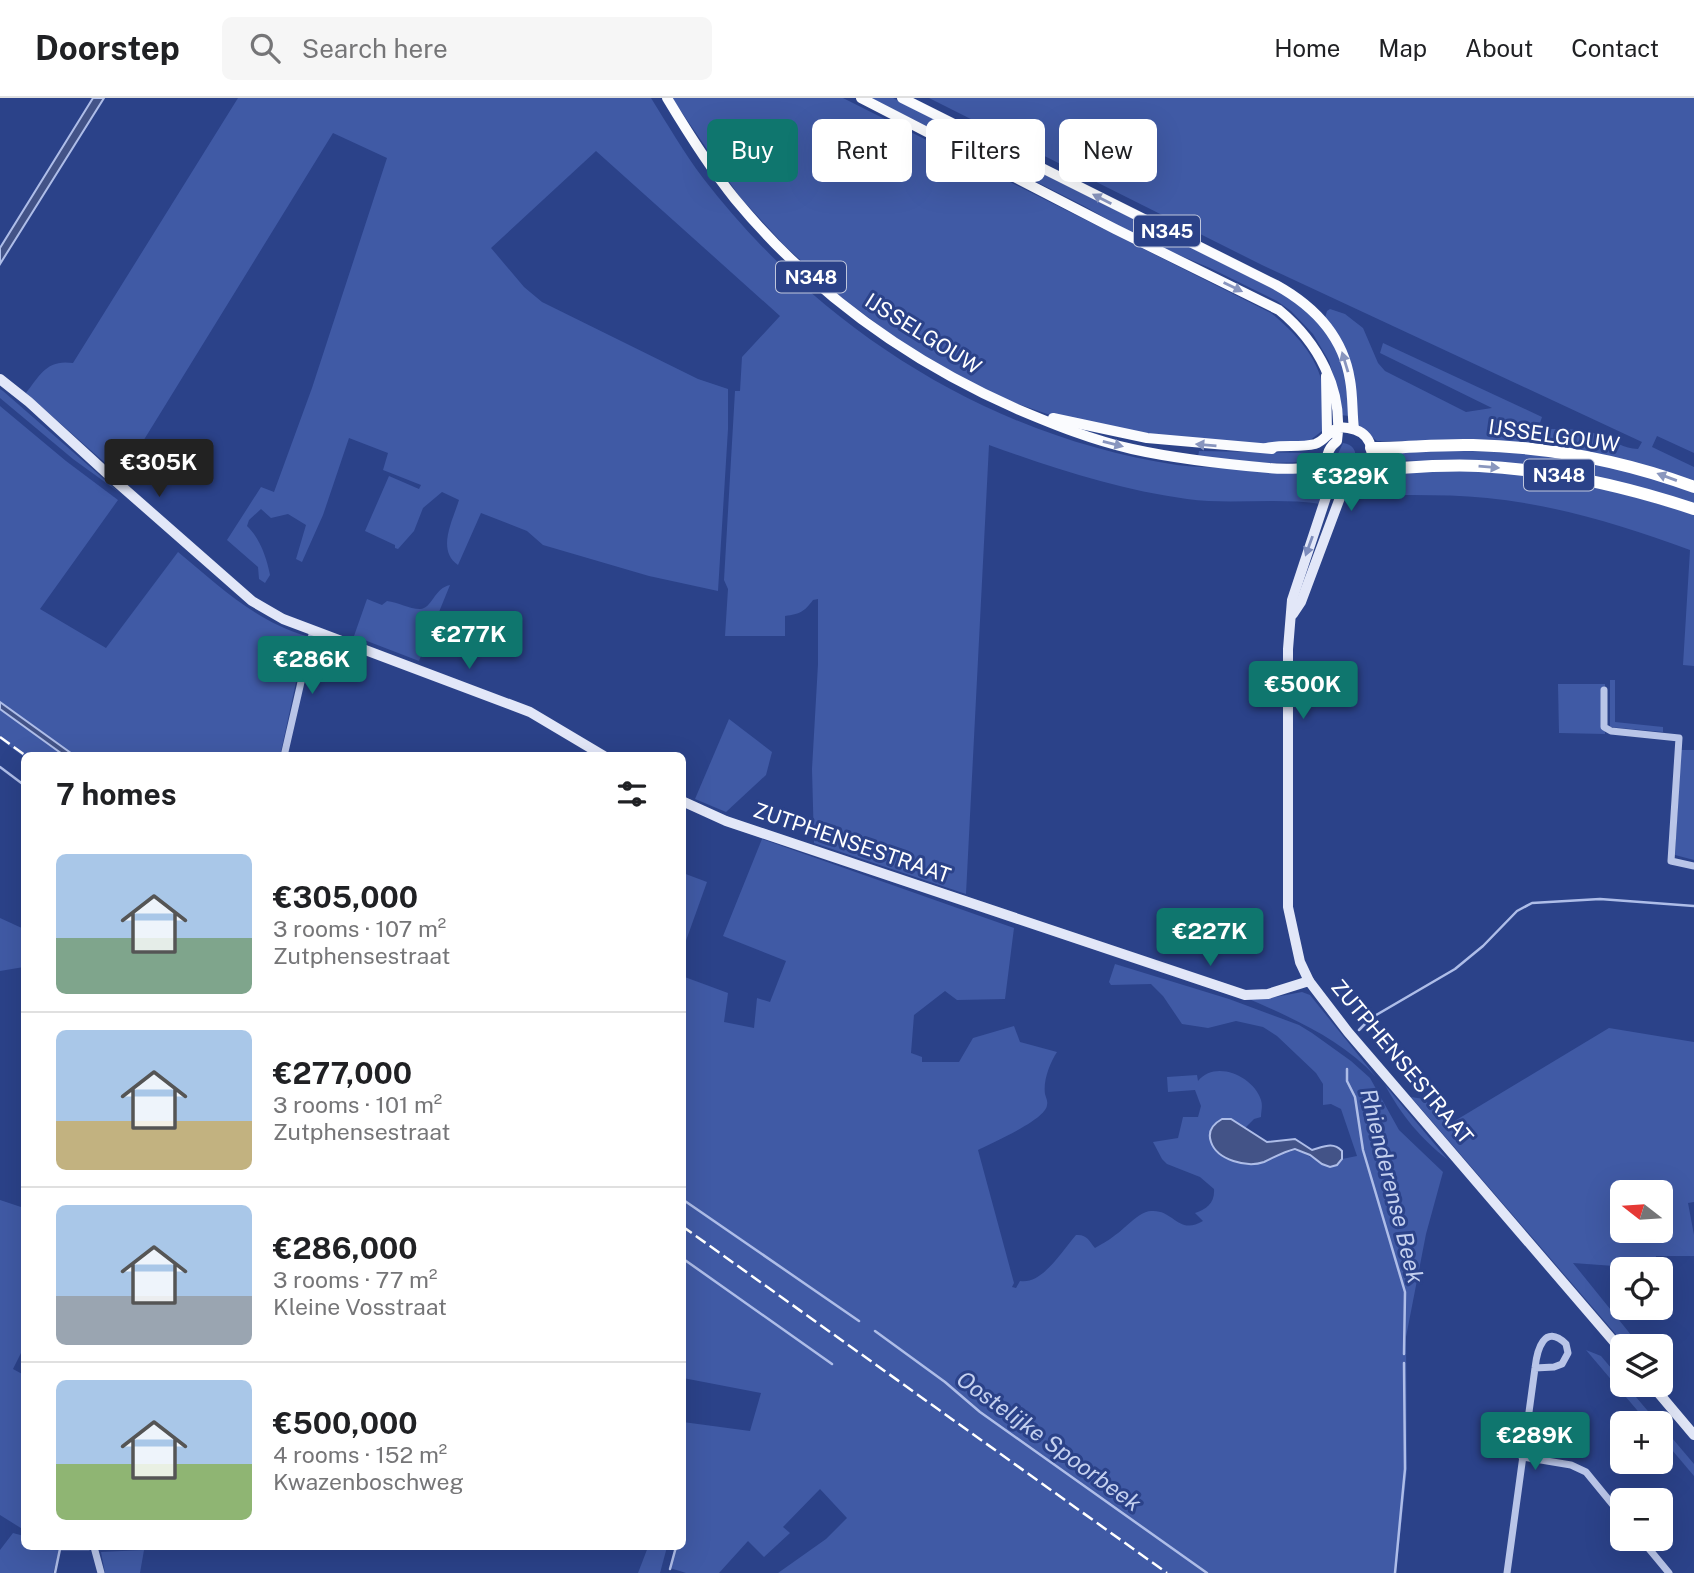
<!DOCTYPE html>
<html lang="en">
<head>
<meta charset="utf-8">
<style>
  body { margin:0; font-family:"Public Sans",sans-serif; background:#f6f6f6; color:#202124; height:100vh; display:flex; flex-direction:column; font-size:26px; white-space:nowrap }
  * { box-sizing:border-box; margin:0 }
  p { font-size:23px; color:#757577 }
  .icon { flex:none; width:38px; height:38px; fill:none; stroke:currentColor; stroke-width:2; stroke-linecap:round; stroke-linejoin:round }
  .map { position:relative; flex:1; overflow:hidden }
  .panel { position:absolute; left:21px; top:654px; width:665px; height:798px; display:flex; flex-direction:column; background:#fff; border-radius:10px; box-shadow:0 7px 28px #0002 }
  .panel>* { flex:none }
  .banner { position:absolute; left:707px; top:21px; width:665px; height:63px; display:flex; gap:14px }
  .needle { width:46px; rotate:287deg }
  .controls { position:absolute; left:1610px; top:1082px; display:grid; gap:14px }
  .controls a { display:grid; place-items:center; width:63px; height:63px; border-radius:10px; background:#fff; box-shadow:0 7px 28px #0002; font-size:35px }
  .price { position:absolute; translate:-50% -60px; padding:0 16px; border-radius:7px; background:#0f766e; color:#fff; font-size:23px; line-height:46px; filter:drop-shadow(0 2px 4px #0008) }
  .price::after { content:''; position:absolute; left:50%; top:42px; width:21px; height:16px; margin-left:-10px; background:inherit; clip-path:polygon(0 0,100% 0,50% 100%) }
  .price.selected { background:#222; color:#fff }
  ul { padding:0; list-style:none }
  li { display:flex; align-items:center; gap:21px; height:175px; padding:0 35px }
  li+li { border-top:2px solid #e0e0e0 }
  li span { display:grid; place-items:center; flex:none; width:196px; height:140px; border-radius:10px; color:#555 }
  li>.icon { margin-inline-start:auto }
  span .icon { width:84px; height:84px; fill:#fffc; stroke-width:1 }
  li b { font-size:30px }
  h2 { display:flex; justify-content:space-between; align-items:center; height:84px; padding:0 35px; font-size:30px }
  .pill { padding:0 24px; border-radius:10px; background:#fff; box-shadow:0 7px 28px #0002; font-size:24px; line-height:63px }
  .pill.selected { background:#0f766e; color:#fff }
  header { display:flex; align-items:center; gap:42px; box-sizing:border-box; height:98px; padding:0 35px; background:#fff; border-bottom:2px solid #e0e0e0 }
  header strong { font-size:33px }
  nav { display:flex; gap:38px; margin-inline-start:auto; font-size:24px }
  .search { width:490px; height:63px; background:#f6f6f6; display:flex; align-items:center; gap:18px; box-sizing:border-box; padding:0 24px; border-radius:10px; color:#757577; font-size:26px }
  .map>svg:first-child { display:block }
  .green { fill:#405aa5; fill-rule:evenodd }
  .water { fill:#435387; stroke:#aebde8; stroke-width:2 }
  .lines { fill:none; stroke-linecap:round; stroke-linejoin:round }
  .stream { stroke:#aebde8; stroke-width:2.5 }
  .street { stroke:#b9c5e8; stroke-width:7 }
  .secondary { stroke:#e2e7f8; stroke-width:10 }
  .primary { stroke:#fafbfe; stroke-width:10 }
  .highway { stroke:#fff; stroke-width:12 }
  .rail { stroke:#fff; stroke-width:2.5; stroke-dasharray:12 5; stroke-linecap:butt }
  .oneway { fill:#8895be }
  .oneway2 { fill:#8a97be }
  .oneway3 { fill:#7d8cbb }
  .labels { text-anchor:middle; stroke-width:6; stroke-linejoin:round; paint-order:stroke }
  .shield { fill:#2b4289; stroke:#bfc6dc; stroke-width:2 }
  .shield-label { font-size:19px; font-weight:bold; fill:#fff }
  .street-label { font-size:21px; fill:#fff; stroke:#2b4289 }
  .water-label { font-size:23px; font-style:italic; fill:#c4d0ef; stroke:#2b4289 }
</style>
</head>
<body>
<header>
<strong>Doorstep</strong>
<div class="search"><svg class="icon" aria-label="search" viewBox="0 0 24 24"><circle cx="10" cy="10" r="6"/><path d="M15 15l6 6"/></svg>Search here</div>
<nav><a>Home</a><a>Map</a><a>About</a><a>Contact</a></nav>
</header>
<div class="map">
<svg width="1694" height="1475" viewBox="0 0 1694 1475">
  <rect width="100%" height="100%" fill="#2b4289"/>
  <!-- green -->
  <g class="green">
    <path d="M 238,0 L 651,0 C 668,27 684,55 703,80 C 818,230 989,339 1177,367 C 1192,369 1209,369 1224,370 C 1256,372 1288,374 1319,376 L 1326,387 L 1321,406 C 1277,399 1231,407 1187,401 C 1119,392 1053,370 989,347 L 966,796 L 814,745 L 812,671 L 818,566 L 818,501 L 813,502 C 804,514 800,516 785,518 L 785,538 L 725,538 L 728,491 L 724,482 L 735,293 L 740,293 L 742,259 L 780,218 L 596,53 L 491,150 L 524,189 L 542,204 L 698,281 L 728,291 L 728,331 L 718,493 L 649,478 L 543,447 L 527,433 L 481,415 L 458,467 C 436,452 453,422 459,402 L 442,394 L 423,410 L 414,433 L 398,451 L 395,450 L 395,447 L 365,433 L 389,378 L 419,391 L 421,387 L 383,372 L 388,355 L 349,340 L 323,417 L 302,464 L 296,461 L 306,427 L 288,416 L 271,420 L 261,411 L 249,422 L 247,428 C 260,440 267,461 270,477 L 265,485 L 259,481 L 258,469 L 227,442 L 261,389 L 274,394 L 312,290 L 387,60 L 333,35 L 121,379 L 26,295 C 40,277 47,261 73,265 Z"/>
    <path d="M 672,0 L 843,0 L 1271,215 C 1294,234 1318,258 1323,290 C 1325,303 1322,319 1322,333 L 1309,343 L 1243,347 L 1195,345 L 1053,318 L 1004,301 L 921,259 L 837,196 L 784,147 L 739,98 Z"/>
    <path d="M 871,0 L 893,0 L 1295,202 L 1332,239 L 1345,273 L 1349,318 L 1340,317 L 1339,297 L 1329,263 L 1313,236 L 1291,213 L 1277,203 L 1210,170 L 1146,143 L 1084,108 Z"/>
    <path d="M 929,0 L 1694,0 L 1694,355 L 1657,338 L 1652,349 L 1694,369 L 1694,385 L 1644,367 L 1582,353 L 1461,343 L 1377,343 L 1358,329 L 1353,282 L 1325,220 L 1327,213 L 1330,211 L 1345,216 L 1363,230 L 1378,265 L 1385,273 L 1466,314 L 1492,310 L 1380,255 L 1383,245 L 1542,319 L 1540,325 L 1543,331 C 1563,331 1582,330 1600,337 C 1613,342 1624,351 1638,351 L 1642,344 L 1262,167 Z"/>
    <path d="M 0,291 L 3,293 L 120,395 L 73,361 L 0,300 Z"/>
    <path d="M 0,308 L 66,363 L 118,402 L 40,511 L 106,550 L 178,454 C 218,487 255,523 306,538 L 280,658 L 24,659 L 0,641 Z"/>
    <path d="M 1343,345 C 1353,346 1358,354 1354,363 L 1344,367 L 1342,372 L 1337,369 L 1336,360 Z"/>
    <path d="M 1401,352 L 1518,354 L 1623,371 L 1694,393 L 1694,406 L 1675,400 L 1424,363 L 1382,362 L 1381,353 Z"/>
    <path d="M 1199,353 L 1307,355 L 1307,364 L 1269,365 L 1198,359 Z"/>
    <path d="M 1480,372 L 1540,379 L 1616,394 L 1694,416 L 1694,568 L 1683,567 L 1690,452 C 1624,428 1558,407 1487,400 C 1443,396 1397,397 1353,398 L 1356,392 L 1365,388 L 1381,374 Z"/>
    <path d="M 450,487 L 419,563 L 354,538 L 367,501 L 382,507 L 387,503 C 398,504 409,511 420,511 C 432,511 434,490 450,487 Z"/>
    <path d="M 1610,582 L 1615,582 L 1615,624 L 1663,629 L 1663,634 L 1610,629 Z"/>
    <path d="M 1558,586 L 1605,586 L 1605,636 L 1559,635 Z"/>
    <path d="M 729,621 L 772,654 L 766,677 L 726,714 L 695,701 Z"/>
    <path d="M 1681,652 L 1694,652 L 1694,762 L 1675,757 Z"/>
    <path d="M 762,741 L 1014,830 L 1005,901 L 957,902 L 945,893 L 914,917 L 911,955 L 922,959 L 922,964 L 959,964 L 973,940 L 1014,928 L 1020,944 L 1057,954 C 1050,965 1043,982 1045,996 C 1046,1000 1048,1003 1047,1007 C 1046,1022 991,1045 978,1052 L 1014,1185 L 1012,1189 L 1016,1190 L 1020,1183 C 1042,1187 1062,1153 1076,1137 C 1087,1136 1089,1143 1095,1150 C 1101,1146 1108,1143 1114,1138 C 1125,1131 1138,1114 1151,1113 C 1174,1111 1178,1138 1203,1123 L 1195,1115 C 1207,1111 1215,1105 1214,1091 L 1200,1079 L 1167,1066 L 1162,1061 L 1153,1044 L 1178,1040 L 1183,1019 L 1198,1019 L 1201,1008 L 1195,992 L 1168,994 L 1167,979 L 1197,977 L 1198,983 C 1216,961 1254,979 1261,1002 C 1263,1008 1261,1013 1261,1019 L 1254,1021 L 1245,1030 L 1231,1021 L 1262,1064 C 1308,1038 1300,1065 1337,1067 L 1342,1061 L 1357,1058 L 1341,1011 L 1331,1006 L 1323,1007 L 1323,986 L 1316,975 L 1277,938 L 1263,929 L 1236,923 L 1208,930 L 1182,926 L 1163,898 L 1151,886 L 1111,887 L 1109,884 L 1115,866 L 1229,901 L 1299,927 L 1312,935 L 1351,963 L 1370,980 L 1399,1032 L 1443,1074 L 1426,1136 L 1406,1239 L 1407,1371 L 1396,1475 L 778,1475 L 826,1441 L 847,1420 L 820,1391 L 783,1429 L 790,1435 L 764,1459 L 748,1443 L 719,1475 L 686,1475 L 670,1470 L 677,1449 L 682,1449 L 683,1324 L 750,1333 L 761,1295 L 683,1280 L 682,878 L 728,895 L 724,924 L 754,930 L 757,900 L 770,904 L 786,863 L 723,838 Z"/>
    <path d="M 683,775 L 707,784 L 683,851 L 682,775 Z"/>
    <path d="M 0,820 L 24,831 L 24,869 L 0,873 Z"/>
    <path d="M 1302,894 L 1310,897 L 1376,979 C 1341,941 1294,921 1249,901 L 1264,901 Z"/>
    <path d="M 1609,930 L 1694,944 L 1694,1104 L 1688,1105 L 1694,1137 L 1694,1158 L 1656,1158 L 1655,1171 L 1573,1165 L 1640,1248 L 1626,1248 L 1411,999 L 1424,1001 L 1448,1027 ZM 1622,1094 L 1661,1094 L 1661,1132 L 1622,1132 Z"/>
    <path d="M 1385,987 L 1448,1062 C 1420,1040 1402,1018 1385,987 Z"/>
    <path d="M 0,1102 L 24,1110 L 24,1249 L 13,1271 L 24,1277 L 24,1432 L 0,1417 Z"/>
    <path d="M 1586,1252 L 1601,1258 L 1622,1283 L 1622,1286 L 1625,1286 L 1658,1325 L 1648,1325 Z"/>
    <path d="M 1661,1327 L 1694,1366 L 1694,1378 L 1661,1339 Z"/>
    <path d="M 13,1435 L 24,1438 L 24,1449 L 61,1449 L 53,1475 L 0,1475 L 0,1452 Z"/>
    <path d="M 648,1449 L 667,1449 L 660,1475 L 638,1475 Z"/>
    <path d="M 144,1452 L 140,1475 L 105,1475 L 101,1454 Z"/>
  </g>
  <!-- water -->
  <g class="water">
    <path d="M 93,0 L 104,0 L 0,166 L 0,150 Z"/>
    <path d="M 0,604 L 75,658 L 65,658 L 0,611 Z"/>
    <path d="M 1222,1021 L 1231,1021 L 1267,1044 L 1295,1041 L 1312,1052 C 1323,1049 1333,1043 1342,1053 L 1342,1061 L 1337,1067 L 1330,1069 L 1322,1066 L 1310,1057 L 1295,1051 C 1283,1054 1275,1059 1264,1064 C 1247,1070 1217,1062 1211,1044 C 1207,1033 1213,1026 1222,1021 Z"/>
  </g>
  <g class="lines">
    <!-- stream -->
    <g class="stream">
      <path d="M 0,669 L 24,687"/>
      <path d="M 1359,932 L 1371,920 L 1455,871 L 1483,848 L 1517,813 L 1532,805 L 1600,801 L 1694,808"/>
      <path d="M 1347,971 L 1347,983 L 1355,999 L 1363,1052 L 1405,1194 L 1404,1256"/>
      <path d="M 682,1101 L 859,1223"/>
      <path d="M 682,1160 L 832,1266"/>
      <path d="M 875,1233 L 945,1284 L 980,1314 L 1207,1475"/>
      <path d="M 670,1471 L 676,1449"/>
      <path d="M 55,1475 L 60,1451 L 89,1451"/>
      <path d="M 1395,1475 L 1405,1371 L 1404,1265"/>
    </g>
    <!-- street -->
    <g class="street">
      <path d="M 1604,592 L 1604,629 L 1611,633 L 1679,640 L 1671,763 L 1694,768"/>
      <path d="M 284,658 L 313,532"/>
      <path d="M 1522,1359 L 1571,1367 L 1586,1374 L 1622,1418"/>
      <path d="M 1640,1440 L 1669,1475"/>
      <path d="M 94,1449 L 101,1475"/>
      <path d="M 1507,1475 L 1535,1270 C 1537,1252 1544,1225 1566,1246 L 1568,1255 L 1562,1266 L 1554,1269 L 1535,1270"/>
    </g>
    <!-- secondary -->
    <g class="secondary">
      <path d="M 0,281 L 29,304 L 112,380 L 252,503 L 283,521 L 530,614 L 604,658"/>
      <path d="M 1293,516 L 1301,504 L 1344,389"/>
      <path d="M 682,703 L 726,723 L 1245,897 L 1268,896 L 1309,883 L 1348,934 L 1622,1253"/>
      <path d="M 1309,883 L 1300,864 L 1288,809 L 1288,551 L 1292,502 L 1331,384"/>
      <path d="M 1651,1286 L 1694,1337"/>
    </g>
    <!-- primary -->
    <g class="primary">
      <path d="M 667,0 C 688,35 709,69 735,101 C 811,193 908,263 1017,311 C 1055,327 1092,342 1132,351 C 1177,361 1223,366 1269,370 C 1286,372 1304,369 1322,372"/>
      <path d="M 861,0 L 1115,131 L 1279,212 C 1318,244 1344,292 1337,343 C 1327,351 1324,362 1329,374 C 1362,407 1395,337 1348,330 C 1329,327 1328,342 1315,346 C 1299,350 1282,346 1266,350"/>
      <path d="M 902,0 L 1276,187 C 1314,208 1343,238 1350,282 C 1353,298 1352,315 1354,331"/>
      <path d="M 1326,278 L 1327,335"/>
      <path d="M 1053,320 L 1147,340 L 1272,351"/>
    </g>
    <!-- highway -->
    <g class="highway">
      <path d="M 1371,350 C 1405,350 1439,346 1473,347 C 1548,349 1624,363 1694,389"/>
      <path d="M 1369,368 L 1390,365"/>
      <path d="M 1383,371 C 1415,369 1447,366 1479,368 C 1552,372 1625,388 1694,411"/>
    </g>
    <!-- rail -->
    <g class="rail">
      <path d="M 0,639 L 26,658"/>
      <path d="M 682,1128 L 1167,1475"/>
    </g>
  </g>
  <!-- one-way arrows -->
  <defs><path id="oneway-solid" d="M-6-.8H1V-3.2L6.5 0L1 3.2V.8H-6Z" transform="scale(1.75)"/></defs>
  <g class="oneway">
    <use href="#oneway-solid" transform="translate(1102 101) rotate(-153)"/>
    <use href="#oneway-solid" transform="translate(1233 189) rotate(26)"/>
    <use href="#oneway-solid" transform="translate(1345 264) rotate(-107)"/>
    <use href="#oneway-solid" transform="translate(1113 346) rotate(14)"/>
    <use href="#oneway-solid" transform="translate(1206 347) rotate(-175)"/>
  </g>
  <g class="oneway2">
    <use href="#oneway-solid" transform="translate(1489 369) rotate(5)"/>
    <use href="#oneway-solid" transform="translate(1667 379) rotate(-160)"/>
  </g>
  <use class="oneway3" href="#oneway-solid" transform="translate(1309 448) rotate(110)"/>
  <g class="labels">
    <!-- shield labels -->
    <g class="shield">
      <rect x="1134" y="117.5" width="66" height="31" rx="5"/>
      <rect x="776" y="163.5" width="70" height="31" rx="5"/>
      <rect x="1524" y="361.5" width="70" height="31" rx="5"/>
    </g>
    <g class="shield-label">
      <text x="1167" y="140">N345</text>
      <text x="811" y="186">N348</text>
      <text x="1559" y="384">N348</text>
    </g>
    <!-- street labels -->
    <g class="street-label">
      <text transform="translate(923 236) rotate(32)" y="7">IJSSELGOUW</text>
      <text transform="translate(1554 338) rotate(8)" y="7">IJSSELGOUW</text>
      <text transform="translate(852 745) rotate(19)" y="7">ZUTPHENSESTRAAT</text>
      <text transform="translate(1402 964) rotate(50)" y="7">ZUTPHENSESTRAAT</text>
    </g>
    <!-- water labels -->
    <g class="water-label">
      <text transform="translate(1392 1088) rotate(76)" y="8">Rhienderense Beek</text>
      <text transform="translate(1049 1343) rotate(36)" y="8">Oostelijke Spoorbeek</text>
    </g>
  </g>
</svg>
<div class="controls">
<a><svg class="needle" viewBox="-14 -14 28 28"><path d="M0-13l5 13h-10z" fill="#e53935"/><path d="M0 13l5-13h-10z" fill="#757577"/></svg></a>
<a><svg class="icon" aria-label="locate" viewBox="0 0 24 24"><circle cx="12" cy="12" r="6"/><path d="M12 2v4M12 18v4M2 12h4M18 12h4"/></svg></a>
<a><svg class="icon" aria-label="layers" viewBox="0 0 24 24"><path d="M12 4l9 5-9 5-9-5zM3 14l9 5 9-5"/></svg></a>
<a>+</a>
<a>−</a>
</div>
<b class="price selected" style="left:159px;top:401px">€305K</b>
<b class="price" style="left:1351px;top:415px">€329K</b>
<b class="price" style="left:469px;top:573px">€277K</b>
<b class="price" style="left:312px;top:598px">€286K</b>
<b class="price" style="left:1303px;top:623px">€500K</b>
<b class="price" style="left:1210px;top:870px">€227K</b>
<b class="price" style="left:1535px;top:1374px">€289K</b>
<div class="banner">
<a class="pill selected">Buy</a>
<a class="pill">Rent</a>
<a class="pill">Filters</a>
<a class="pill">New</a>
</div>
<section class="panel">
<h2>7 homes<svg class="icon" aria-label="filters" viewBox="0 0 24 24"><path d="M4 7h16M4 17h16"/><circle cx="9" cy="7" r="2"/><circle cx="15" cy="17" r="2"/></svg></h2>
<ul>
<li><span style="background:linear-gradient(#a9c7e8 60%,#7fa58c 0)"><svg class="icon" aria-label="home" viewBox="0 0 24 24"><path d="M3 11l9-7 9 7M6 9v11h12V9"/></svg></span><div><b>€305,000</b><p>3 rooms · 107 m²</p><p>Zutphensestraat</p></div></li>
<li><span style="background:linear-gradient(#a9c7e8 65%,#c2b280 0)"><svg class="icon" aria-label="home" viewBox="0 0 24 24"><path d="M3 11l9-7 9 7M6 9v11h12V9"/></svg></span><div><b>€277,000</b><p>3 rooms · 101 m²</p><p>Zutphensestraat</p></div></li>
<li><span style="background:linear-gradient(#a9c7e8 65%,#9aa5b1 0)"><svg class="icon" aria-label="home" viewBox="0 0 24 24"><path d="M3 11l9-7 9 7M6 9v11h12V9"/></svg></span><div><b>€286,000</b><p>3 rooms · 77 m²</p><p>Kleine Vosstraat</p></div></li>
<li><span style="background:linear-gradient(#a9c7e8 60%,#8fb573 0)"><svg class="icon" aria-label="home" viewBox="0 0 24 24"><path d="M3 11l9-7 9 7M6 9v11h12V9"/></svg></span><div><b>€500,000</b><p>4 rooms · 152 m²</p><p>Kwazenboschweg</p></div></li>
</ul>
</section>
</div>
</body>
</html>
